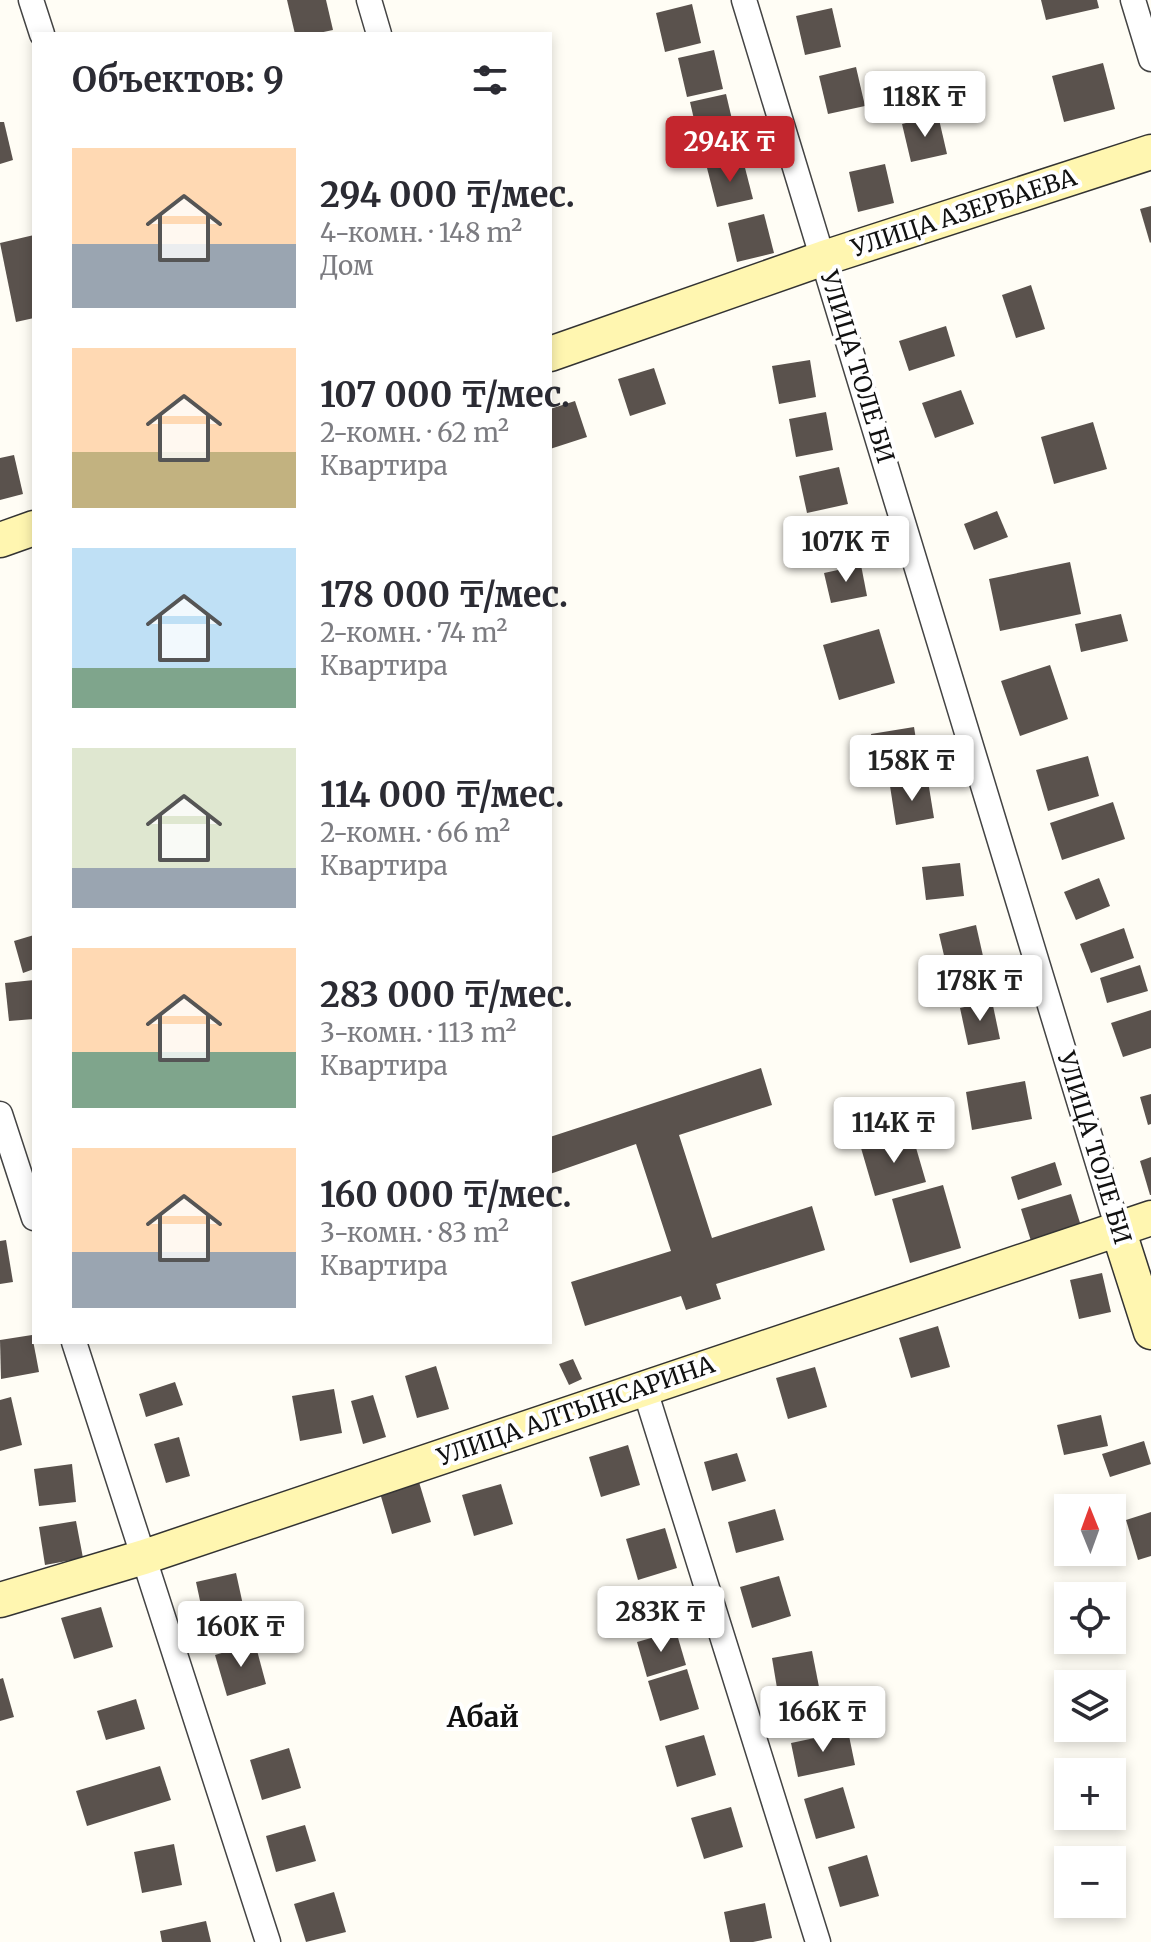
<!DOCTYPE html>
<html lang="ru">
<head>
<meta charset="utf-8">
<style>
  body { margin:0; font-family:Merriweather,serif; background:#f7f7f7; color:#2b2b33; height:100vh; display:flex; flex-direction:column; font-size:30px; white-space:nowrap }
  * { box-sizing:border-box; margin:0 }
  p { font-size:26px; color:#7c7c81 }
  .icon { flex:none; width:44px; height:44px; fill:none; stroke:currentColor; stroke-width:2; stroke-linecap:round; stroke-linejoin:round }
  .map { position:relative; flex:1; overflow:hidden }
  .details { position:absolute; left:32px; top:32px; width:520px; height:1312px; display:flex; flex-direction:column; background:#fff; border-radius:0px; box-shadow:0 4px 12px #0003 }
  .details>* { flex:none }
  .needle { width:52px; rotate:359deg }
  .buttons { position:absolute; left:1054px; top:1494px; display:grid; gap:16px }
  .buttons a { display:grid; place-items:center; width:72px; height:72px; border-radius:0px; background:#fff; box-shadow:0 4px 12px #0003; font-size:40px }
  .price { position:absolute; translate:-50% -68px; padding:0 18px; border-radius:8px; background:#fff; color:#222; font-size:26px; line-height:52px; filter:drop-shadow(0 2px 4px #0008) }
  .price::after { content:''; position:absolute; left:50%; top:48px; width:24px; height:18px; margin-left:-12px; background:inherit; clip-path:polygon(0 0,100% 0,50% 100%) }
  .price.active { background:#c4262e; color:#fff }
  ul { padding:0; list-style:none }
  li { display:flex; align-items:center; gap:24px; height:200px; padding:0 40px }
  li span { display:grid; place-items:center; flex:none; width:224px; height:160px; border-radius:0px; color:#555 }
  li>.icon { margin-inline-start:auto }
  span .icon { width:96px; height:96px; fill:#fffc; stroke-width:1 }
  li b { font-size:34px }
  h2 { display:flex; justify-content:space-between; align-items:center; height:96px; padding:0 40px; font-size:34px }
  .map>svg:first-child { display:block }
  .building { fill:#5a524d }
  .lines { fill:none; stroke-linecap:round; stroke-linejoin:round }
  .street-casing { stroke:#444; stroke-width:27 }
  .secondary-casing { stroke:#333; stroke-width:37 }
  .street { stroke:#fff; stroke-width:24 }
  .secondary { stroke:#fff6b0; stroke-width:34 }
  .labels { text-anchor:middle; stroke-width:8; stroke-linejoin:round; paint-order:stroke }
  .street-label { font-size:24px; fill:#111; stroke:#fff }
  .quarter-label { font-size:28px; font-weight:bold; fill:#111; stroke:#fff }
</style>
</head>
<body>
<div class="map">
<svg width="1151" height="1942" viewBox="0 0 1151 1942">
  <rect width="100%" height="100%" fill="#fffdf5"/>
  <!-- building -->
  <g class="building">
    <path d="M 287,0 L 326,0 L 333,30 L 314,34 L 295,34 Z"/>
    <path d="M 1041,0 L 1097,0 L 1099,8 L 1046,20 Z"/>
    <path d="M 692,4 L 701,43 L 665,52 L 656,13 Z"/>
    <path d="M 832,8 L 841,47 L 805,55 L 796,16 Z"/>
    <path d="M 714,50 L 723,89 L 687,97 L 678,58 Z"/>
    <path d="M 1103,63 L 1115,109 L 1064,122 L 1052,76 Z"/>
    <path d="M 856,67 L 865,106 L 828,114 L 819,76 Z"/>
    <path d="M 726,94 L 735,132 L 699,141 L 690,102 Z"/>
    <path d="M 938,115 L 947,154 L 911,162 L 902,124 Z"/>
    <path d="M 0,122 L 4,122 L 13,160 L 0,164 Z"/>
    <path d="M 743,160 L 753,199 L 717,207 L 707,168 Z"/>
    <path d="M 885,164 L 894,203 L 858,212 L 849,172 Z"/>
    <path d="M 1151,206 L 1151,242 L 1150,243 L 1140,209 Z"/>
    <path d="M 764,214 L 774,253 L 737,262 L 728,223 Z"/>
    <path d="M 34,235 L 34,318 L 16,322 L 0,243 Z"/>
    <path d="M 1031,285 L 1045,329 L 1016,338 L 1002,295 Z"/>
    <path d="M 946,326 L 955,356 L 909,371 L 899,341 Z"/>
    <path d="M 810,360 L 816,397 L 779,404 L 772,366 Z"/>
    <path d="M 654,368 L 666,404 L 630,416 L 618,379 Z"/>
    <path d="M 961,390 L 974,424 L 935,438 L 922,403 Z"/>
    <path d="M 575,401 L 587,437 L 550,449 L 550,409 Z"/>
    <path d="M 826,412 L 833,450 L 796,457 L 789,419 Z"/>
    <path d="M 1093,422 L 1107,469 L 1054,484 L 1041,437 Z"/>
    <path d="M 14,455 L 23,494 L 0,500 L 0,458 Z"/>
    <path d="M 839,467 L 848,504 L 807,513 L 799,476 Z"/>
    <path d="M 997,511 L 1008,537 L 974,550 L 964,524 Z"/>
    <path d="M 854,527 L 860,556 L 822,563 L 817,534 Z"/>
    <path d="M 1070,562 L 1081,614 L 1000,631 L 989,579 Z"/>
    <path d="M 861,565 L 867,596 L 831,603 L 824,573 Z"/>
    <path d="M 1121,614 L 1128,641 L 1081,652 L 1075,624 Z"/>
    <path d="M 879,629 L 895,683 L 839,700 L 823,645 Z"/>
    <path d="M 1050,665 L 1068,719 L 1020,736 L 1001,681 Z"/>
    <path d="M 914,727 L 919,759 L 875,766 L 871,734 Z"/>
    <path d="M 1088,756 L 1099,796 L 1048,811 L 1036,770 Z"/>
    <path d="M 928,781 L 934,818 L 896,825 L 890,786 Z"/>
    <path d="M 1113,802 L 1125,839 L 1062,860 L 1050,823 Z"/>
    <path d="M 960,863 L 964,896 L 926,900 L 922,867 Z"/>
    <path d="M 1099,878 L 1110,906 L 1076,920 L 1064,892 Z"/>
    <path d="M 976,925 L 983,956 L 946,964 L 939,934 Z"/>
    <path d="M 1124,928 L 1134,958 L 1091,973 L 1080,944 Z"/>
    <path d="M 34,935 L 34,969 L 23,973 L 14,941 Z"/>
    <path d="M 1140,965 L 1148,991 L 1107,1003 L 1100,978 Z"/>
    <path d="M 34,980 L 34,1019 L 9,1021 L 5,983 Z"/>
    <path d="M 992,1001 L 1000,1039 L 968,1045 L 960,1008 Z"/>
    <path d="M 1151,1010 L 1151,1048 L 1123,1057 L 1111,1023 Z"/>
    <path d="M 761,1068 L 772,1105 L 679,1135 L 712,1238 L 812,1206 L 825,1250 L 716,1284 L 721,1299 L 686,1310 L 681,1296 L 585,1326 L 571,1282 L 671,1251 L 636,1144 L 550,1174 L 550,1137 Z"/>
    <path d="M 1025,1081 L 1032,1119 L 972,1130 L 966,1092 Z"/>
    <path d="M 1151,1094 L 1151,1124 L 1148,1125 L 1140,1097 Z"/>
    <path d="M 912,1134 L 926,1182 L 875,1196 L 861,1148 Z"/>
    <path d="M 1151,1157 L 1151,1195 L 1150,1195 L 1140,1161 Z"/>
    <path d="M 1055,1162 L 1062,1185 L 1018,1200 L 1011,1177 Z"/>
    <path d="M 943,1185 L 961,1248 L 910,1263 L 892,1199 Z"/>
    <path d="M 1071,1194 L 1081,1226 L 1031,1241 L 1021,1209 Z"/>
    <path d="M 6,1240 L 13,1282 L 0,1284 L 0,1241 Z"/>
    <path d="M 1102,1273 L 1111,1312 L 1079,1319 L 1070,1280 Z"/>
    <path d="M 938,1326 L 950,1367 L 911,1378 L 899,1338 Z"/>
    <path d="M 32,1335 L 39,1372 L 1,1379 L 0,1340 Z"/>
    <path d="M 573,1359 L 582,1379 L 569,1385 L 559,1364 Z"/>
    <path d="M 436,1366 L 449,1409 L 417,1418 L 405,1376 Z"/>
    <path d="M 815,1367 L 827,1407 L 788,1419 L 776,1378 Z"/>
    <path d="M 175,1382 L 183,1405 L 146,1417 L 139,1394 Z"/>
    <path d="M 334,1389 L 342,1433 L 300,1441 L 292,1396 Z"/>
    <path d="M 373,1395 L 386,1437 L 363,1444 L 351,1401 Z"/>
    <path d="M 11,1397 L 22,1445 L 0,1451 L 0,1400 Z"/>
    <path d="M 1101,1415 L 1108,1446 L 1064,1455 L 1057,1425 Z"/>
    <path d="M 179,1437 L 190,1476 L 166,1483 L 154,1444 Z"/>
    <path d="M 1144,1441 L 1151,1464 L 1110,1477 L 1102,1454 Z"/>
    <path d="M 628,1445 L 640,1485 L 601,1497 L 589,1457 Z"/>
    <path d="M 737,1453 L 746,1481 L 712,1491 L 704,1462 Z"/>
    <path d="M 72,1464 L 76,1502 L 39,1506 L 34,1469 Z"/>
    <path d="M 419,1482 L 431,1522 L 392,1534 L 380,1493 Z"/>
    <path d="M 501,1484 L 513,1524 L 474,1536 L 462,1495 Z"/>
    <path d="M 775,1509 L 784,1540 L 736,1553 L 728,1522 Z"/>
    <path d="M 1151,1512 L 1151,1556 L 1138,1560 L 1126,1520 Z"/>
    <path d="M 76,1521 L 83,1558 L 45,1565 L 39,1527 Z"/>
    <path d="M 665,1528 L 677,1568 L 638,1580 L 626,1539 Z"/>
    <path d="M 236,1573 L 245,1614 L 205,1624 L 196,1582 Z"/>
    <path d="M 779,1576 L 791,1616 L 752,1628 L 740,1587 Z"/>
    <path d="M 101,1607 L 113,1647 L 74,1659 L 61,1618 Z"/>
    <path d="M 676,1631 L 686,1665 L 647,1677 L 637,1642 Z"/>
    <path d="M 255,1643 L 266,1684 L 227,1696 L 215,1655 Z"/>
    <path d="M 812,1651 L 820,1692 L 779,1700 L 772,1658 Z"/>
    <path d="M 687,1669 L 699,1709 L 660,1721 L 648,1681 Z"/>
    <path d="M 3,1678 L 14,1717 L 0,1721 L 0,1679 Z"/>
    <path d="M 136,1699 L 145,1729 L 106,1740 L 97,1711 Z"/>
    <path d="M 848,1731 L 855,1765 L 798,1777 L 791,1743 Z"/>
    <path d="M 704,1735 L 716,1775 L 677,1787 L 665,1746 Z"/>
    <path d="M 289,1748 L 301,1788 L 262,1800 L 250,1760 Z"/>
    <path d="M 160,1766 L 171,1800 L 87,1826 L 76,1791 Z"/>
    <path d="M 843,1787 L 855,1828 L 816,1839 L 804,1799 Z"/>
    <path d="M 731,1807 L 743,1847 L 704,1859 L 691,1818 Z"/>
    <path d="M 305,1825 L 316,1861 L 276,1872 L 266,1836 Z"/>
    <path d="M 174,1844 L 182,1885 L 142,1893 L 134,1852 Z"/>
    <path d="M 867,1855 L 879,1896 L 840,1907 L 828,1867 Z"/>
    <path d="M 334,1892 L 346,1932 L 306,1942 L 294,1904 Z"/>
    <path d="M 765,1903 L 772,1938 L 753,1942 L 730,1942 L 724,1912 Z"/>
    <path d="M 206,1921 L 211,1942 L 162,1942 L 160,1931 Z"/>
  </g>
  <g class="lines">
    <defs>
      <g id="street">
        <path d="M 31,0 L 42,34"/>
        <path d="M 369,0 L 379,34"/>
        <path d="M 744,0 L 1118,1229"/>
        <path d="M 1133,0 L 1151,59"/>
        <path d="M 0,1114 L 34,1218"/>
        <path d="M 74,1342 L 268,1942"/>
        <path d="M 644,1387 L 818,1942"/>
      </g>
      <g id="secondary">
        <path d="M 550,354 L 824,258 L 1151,152"/>
        <path d="M 0,540 L 34,528"/>
        <path d="M 1118,1229 L 1151,1332"/>
        <path d="M 0,1600 L 144,1557 L 1151,1218"/>
      </g>
    </defs>
    <!-- street casing -->
    <use href="#street" class="street-casing"/>
    <!-- secondary casing -->
    <use href="#secondary" class="secondary-casing"/>
    <!-- street -->
    <use href="#street" class="street"/>
    <!-- secondary -->
    <use href="#secondary" class="secondary"/>
  </g>
  <g class="labels">
    <!-- street labels -->
    <g class="street-label">
      <text transform="translate(964 213) rotate(-18)" y="8">УЛИЦА АЗЕРБАЕВА</text>
      <text transform="translate(857 367) rotate(73)" y="8">УЛИЦА ТОЛЕ БИ</text>
      <text transform="translate(1094 1148) rotate(73)" y="8">УЛИЦА ТОЛЕ БИ</text>
      <text transform="translate(576 1411) rotate(-19)" y="8">УЛИЦА АЛТЫНСАРИНА</text>
    </g>
    <!-- quarter labels -->
    <g class="quarter-label">
      <text x="483" y="1727">Абай</text>
    </g>
  </g>
</svg>
<div class="buttons">
<a><svg class="needle" viewBox="-14 -14 28 28"><path d="M0-13l5 13h-10z" fill="#e53935"/><path d="M0 13l5-13h-10z" fill="#7c7c81"/></svg></a>
<a><svg class="icon" aria-label="locate" viewBox="0 0 24 24"><circle cx="12" cy="12" r="6"/><path d="M12 2v4M12 18v4M2 12h4M18 12h4"/></svg></a>
<a><svg class="icon" aria-label="layers" viewBox="0 0 24 24"><path d="M12 4l9 5-9 5-9-5zM3 14l9 5 9-5"/></svg></a>
<a>+</a>
<a>−</a>
</div>
<b class="price" style="left:925px;top:139px">118K ₸</b>
<b class="price active" style="left:730px;top:184px">294K ₸</b>
<b class="price" style="left:846px;top:584px">107K ₸</b>
<b class="price" style="left:912px;top:803px">158K ₸</b>
<b class="price" style="left:980px;top:1023px">178K ₸</b>
<b class="price" style="left:894px;top:1165px">114K ₸</b>
<b class="price" style="left:661px;top:1654px">283K ₸</b>
<b class="price" style="left:241px;top:1669px">160K ₸</b>
<b class="price" style="left:823px;top:1754px">166K ₸</b>
<section class="details">
<h2>Объектов: 9<svg class="icon" aria-label="filters" viewBox="0 0 24 24"><path d="M4 7h16M4 17h16"/><circle cx="9" cy="7" r="2"/><circle cx="15" cy="17" r="2"/></svg></h2>
<ul>
<li><span style="background:linear-gradient(#ffd9b3 60%,#9aa5b1 0)"><svg class="icon" aria-label="home" viewBox="0 0 24 24"><path d="M3 11l9-7 9 7M6 9v11h12V9"/></svg></span><div><b>294 000 ₸/мес.</b><p>4-комн. · 148 m²</p><p>Дом</p></div></li>
<li><span style="background:linear-gradient(#ffd9b3 65%,#c2b280 0)"><svg class="icon" aria-label="home" viewBox="0 0 24 24"><path d="M3 11l9-7 9 7M6 9v11h12V9"/></svg></span><div><b>107 000 ₸/мес.</b><p>2-комн. · 62 m²</p><p>Квартира</p></div></li>
<li><span style="background:linear-gradient(#bfe0f5 75%,#7fa58c 0)"><svg class="icon" aria-label="home" viewBox="0 0 24 24"><path d="M3 11l9-7 9 7M6 9v11h12V9"/></svg></span><div><b>178 000 ₸/мес.</b><p>2-комн. · 74 m²</p><p>Квартира</p></div></li>
<li><span style="background:linear-gradient(#dfe7d0 75%,#9aa5b1 0)"><svg class="icon" aria-label="home" viewBox="0 0 24 24"><path d="M3 11l9-7 9 7M6 9v11h12V9"/></svg></span><div><b>114 000 ₸/мес.</b><p>2-комн. · 66 m²</p><p>Квартира</p></div></li>
<li><span style="background:linear-gradient(#ffd9b3 65%,#7fa58c 0)"><svg class="icon" aria-label="home" viewBox="0 0 24 24"><path d="M3 11l9-7 9 7M6 9v11h12V9"/></svg></span><div><b>283 000 ₸/мес.</b><p>3-комн. · 113 m²</p><p>Квартира</p></div></li>
<li><span style="background:linear-gradient(#ffd9b3 65%,#9aa5b1 0)"><svg class="icon" aria-label="home" viewBox="0 0 24 24"><path d="M3 11l9-7 9 7M6 9v11h12V9"/></svg></span><div><b>160 000 ₸/мес.</b><p>3-комн. · 83 m²</p><p>Квартира</p></div></li>
</ul>
</section>
</div>
</body>
</html>
